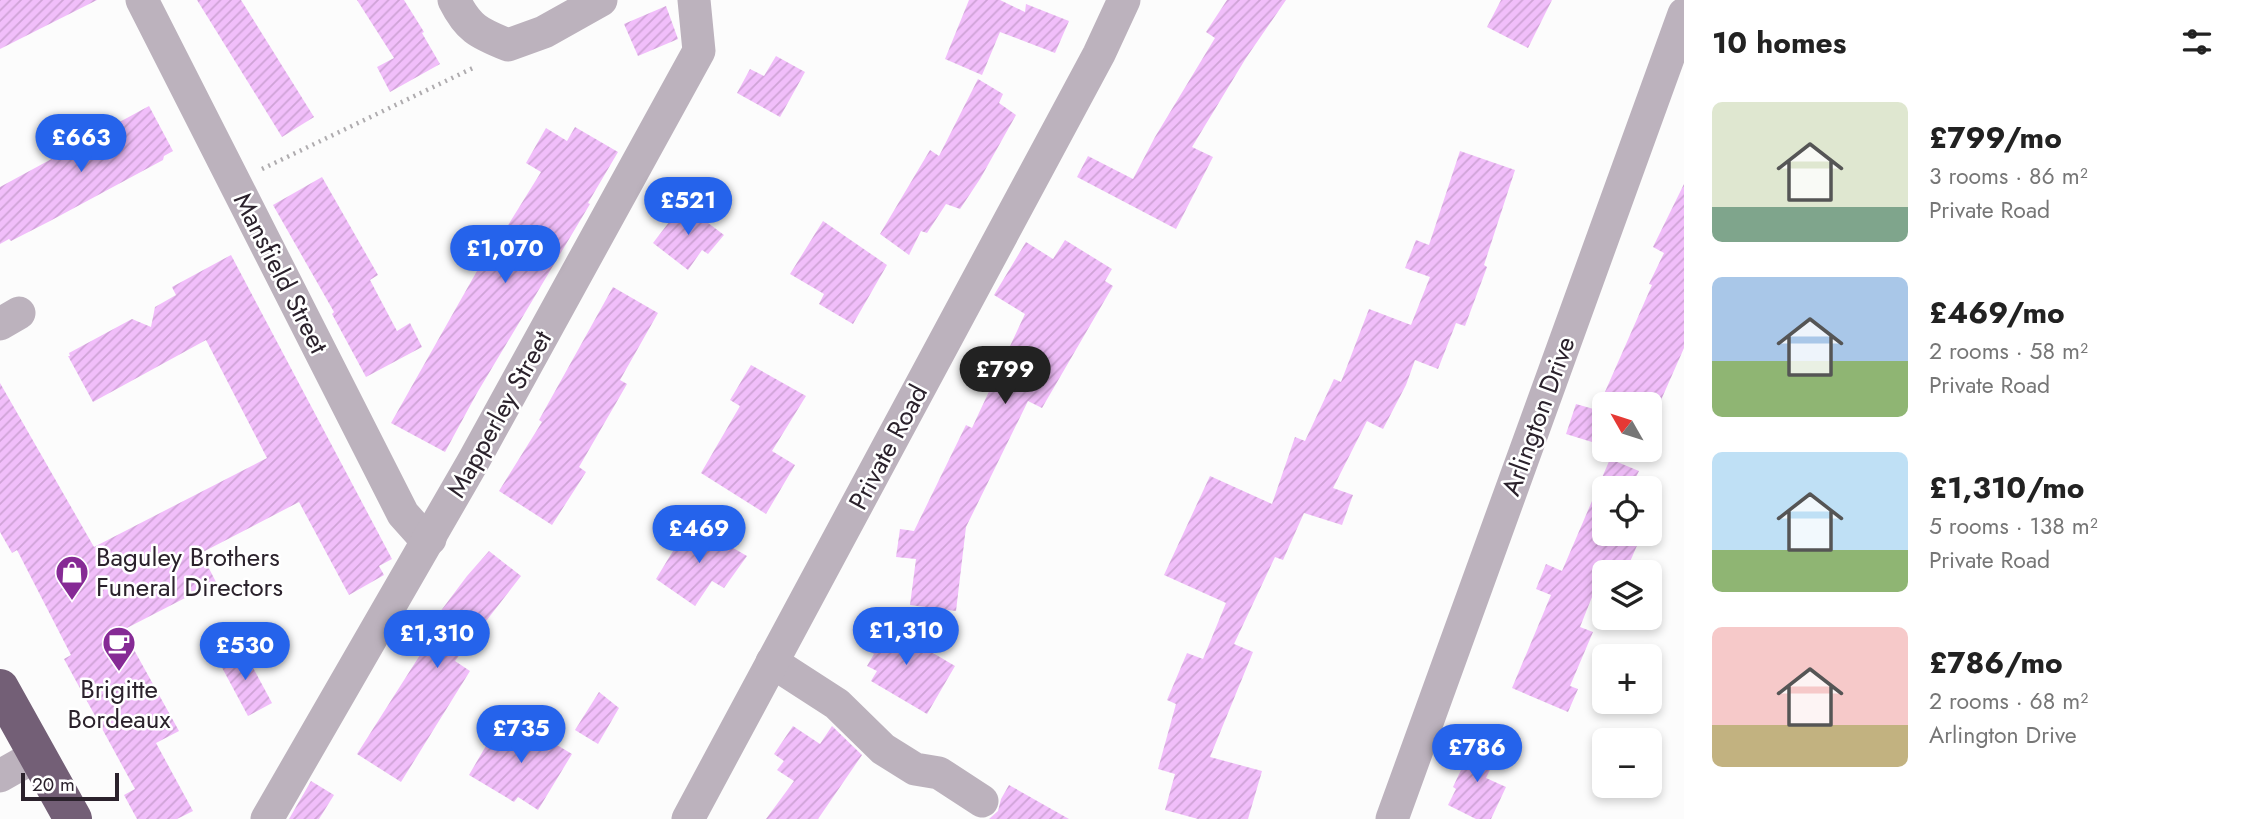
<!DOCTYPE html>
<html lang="en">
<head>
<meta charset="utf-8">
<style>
  body { margin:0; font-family:Jost,sans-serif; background:#f6f6f6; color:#222; height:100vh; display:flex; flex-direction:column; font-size:26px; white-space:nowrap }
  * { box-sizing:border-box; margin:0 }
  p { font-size:23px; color:#767676 }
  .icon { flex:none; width:38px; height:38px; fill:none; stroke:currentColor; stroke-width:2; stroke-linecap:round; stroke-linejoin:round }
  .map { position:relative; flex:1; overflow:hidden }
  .details { display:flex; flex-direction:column; background:#fff; width:560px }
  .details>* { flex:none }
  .needle { width:46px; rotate:309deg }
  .controls { position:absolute; left:1592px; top:392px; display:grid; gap:14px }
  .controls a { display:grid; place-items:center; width:70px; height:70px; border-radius:10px; background:#fff; box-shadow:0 4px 10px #0003; font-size:35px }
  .scale { position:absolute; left:21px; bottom:18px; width:98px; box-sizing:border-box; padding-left:7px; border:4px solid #2b222c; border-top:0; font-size:19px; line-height:24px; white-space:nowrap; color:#2b222c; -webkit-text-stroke:5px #fff; paint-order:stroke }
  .price { position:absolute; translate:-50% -60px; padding:0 16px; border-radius:24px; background:#2563eb; color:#fff; font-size:23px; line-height:46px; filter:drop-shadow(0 2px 4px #0008) }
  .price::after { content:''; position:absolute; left:50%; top:42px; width:21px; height:16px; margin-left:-10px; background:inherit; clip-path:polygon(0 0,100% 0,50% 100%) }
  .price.active { background:#222; color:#fff }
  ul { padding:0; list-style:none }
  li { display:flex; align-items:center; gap:21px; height:175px; padding:0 28px }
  li span { display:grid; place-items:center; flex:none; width:196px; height:140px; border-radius:10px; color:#555 }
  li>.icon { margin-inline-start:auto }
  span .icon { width:84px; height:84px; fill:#fffc; stroke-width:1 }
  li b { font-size:30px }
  h2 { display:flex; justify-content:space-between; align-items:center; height:84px; padding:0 28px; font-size:30px }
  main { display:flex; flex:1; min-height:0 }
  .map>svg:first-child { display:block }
  .building { fill:url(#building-hatch) }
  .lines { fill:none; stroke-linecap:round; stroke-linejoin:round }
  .path { stroke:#afacaf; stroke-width:4.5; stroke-dasharray:2 5; stroke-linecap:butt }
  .minor { stroke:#bcb2bd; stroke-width:33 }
  .highway { stroke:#735f76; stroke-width:38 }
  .labels { text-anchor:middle; stroke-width:5; stroke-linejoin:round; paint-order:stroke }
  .street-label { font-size:26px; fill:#2b222c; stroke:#fff }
  .poi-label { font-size:26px; fill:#2b222c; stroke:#fff; text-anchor:start }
</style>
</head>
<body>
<main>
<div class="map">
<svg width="1684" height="819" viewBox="0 0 1684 819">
  <defs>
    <pattern id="building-hatch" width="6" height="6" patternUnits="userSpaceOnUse" patternTransform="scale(1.75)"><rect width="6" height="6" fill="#f1befa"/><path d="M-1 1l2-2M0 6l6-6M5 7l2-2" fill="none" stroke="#cfa3d6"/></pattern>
  </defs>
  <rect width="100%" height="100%" fill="#fcfcfc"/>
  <!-- building -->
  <g class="building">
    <path d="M 0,0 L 97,0 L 0,49 Z"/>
    <path d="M 197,0 L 241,0 L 314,117 L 282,137 Z"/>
    <path d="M 357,0 L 404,0 L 424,32 L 422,33 L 440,64 L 390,92 L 377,67 L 394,58 Z"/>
    <path d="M 969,0 L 1000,0 L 1025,12 L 1026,4 L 1069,21 L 1055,53 L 1000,32 L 982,75 L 945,59 Z"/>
    <path d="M 1227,0 L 1286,0 L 1246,58 L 1192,147 L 1213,157 L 1176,229 L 1077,177 L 1088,156 L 1133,179 L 1155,137 L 1215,38 L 1206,32 Z"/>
    <path d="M 1501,0 L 1552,0 L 1528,48 L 1487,27 Z"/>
    <path d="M 666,6 L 678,39 L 638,56 L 624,24 Z"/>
    <path d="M 776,56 L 805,72 L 780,117 L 737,93 L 750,69 L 764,76 Z"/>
    <path d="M 978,79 L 1003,94 L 999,103 L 1016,115 L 980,179 L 960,209 L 946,204 L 927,233 L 921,231 L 909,255 L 880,234 L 930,150 L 939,156 Z"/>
    <path d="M 149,106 L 173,151 L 164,156 L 163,160 L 50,221 L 11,241 L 9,239 L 0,244 L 0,187 Z"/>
    <path d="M 575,127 L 618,152 L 588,203 L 590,204 L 477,393 L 445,452 L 391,423 L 494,241 L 497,243 L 541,172 L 526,163 L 546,128 L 567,141 Z"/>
    <path d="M 1460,151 L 1515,170 L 1484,265 L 1487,267 L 1465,326 L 1456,323 L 1438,369 L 1415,360 L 1406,385 L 1383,429 L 1367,421 L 1333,488 L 1353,495 L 1342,525 L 1304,513 L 1283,560 L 1275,557 L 1234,644 L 1253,652 L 1210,757 L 1262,771 L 1248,819 L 1198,819 L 1165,810 L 1175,774 L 1158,769 L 1176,704 L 1167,700 L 1187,653 L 1203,659 L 1226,603 L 1164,575 L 1210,476 L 1272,504 L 1295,437 L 1305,441 L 1334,379 L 1341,382 L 1369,309 L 1411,325 L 1430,277 L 1405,268 L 1416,240 L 1429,245 Z"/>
    <path d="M 322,177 L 378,275 L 370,280 L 397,331 L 410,323 L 422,347 L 366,377 L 332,314 L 334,312 L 273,205 Z"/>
    <path d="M 1684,184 L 1684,348 L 1650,425 L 1650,404 L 1605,404 L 1605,446 L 1566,434 L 1576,404 L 1597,410 L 1652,285 L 1649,284 L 1664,253 L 1653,247 Z"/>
    <path d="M 683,204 L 724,235 L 708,254 L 702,250 L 688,270 L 653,243 Z"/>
    <path d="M 823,221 L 887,265 L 853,324 L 819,304 L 824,294 L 790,274 Z"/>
    <path d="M 1065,240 L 1112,269 L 1105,281 L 1113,286 L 1042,408 L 1028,401 L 966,527 L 956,611 L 910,605 L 916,559 L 896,557 L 900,529 L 914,531 L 966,425 L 972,428 L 1025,314 L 994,295 L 1026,242 L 1053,259 Z"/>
    <path d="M 231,255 L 392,559 L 379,566 L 384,575 L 349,595 L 299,502 L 201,553 L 216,582 L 123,630 L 179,731 L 156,743 L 193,811 L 177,819 L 137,819 L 124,795 L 135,789 L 64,659 L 71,655 L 17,550 L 12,553 L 0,532 L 0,383 L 94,547 L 267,458 L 206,340 L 93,402 L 68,356 L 70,356 L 69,353 L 132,319 L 151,327 L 155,307 L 176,295 L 172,287 Z"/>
    <path d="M 613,287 L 658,313 L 620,380 L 627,384 L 579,467 L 586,472 L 552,525 L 499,491 L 542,422 L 539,420 Z"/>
    <path d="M 751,365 L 806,396 L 772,451 L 795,465 L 766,514 L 701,473 L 740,406 L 730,400 Z"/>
    <path d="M 1610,459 L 1639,471 L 1635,479 L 1661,490 L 1650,514 L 1650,488 L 1605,488 L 1605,534 L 1642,534 L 1626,571 L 1606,562 L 1580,627 L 1593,632 L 1570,686 L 1578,689 L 1568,712 L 1512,688 L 1551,595 L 1536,589 L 1546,564 L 1562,571 Z"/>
    <path d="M 690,523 L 747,556 L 724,588 L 712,581 L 695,606 L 656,579 Z"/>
    <path d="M 489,551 L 521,576 L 455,661 L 470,671 L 401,782 L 357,754 L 434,633 L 428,628 L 467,576 Z"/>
    <path d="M 877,620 L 955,666 L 927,714 L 871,681 L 877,671 L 867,666 L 874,654 L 862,646 Z"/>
    <path d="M 243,649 L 272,703 L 248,716 L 219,662 Z"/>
    <path d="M 599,692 L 619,708 L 598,744 L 575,730 Z"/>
    <path d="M 515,720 L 572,754 L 538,810 L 518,797 L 514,802 L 469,775 L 497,727 L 507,733 Z"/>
    <path d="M 793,726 L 820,744 L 832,726 L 862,755 L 818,819 L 766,819 L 794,781 L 777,770 L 784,761 L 774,754 Z"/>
    <path d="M 1475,740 L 1499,751 L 1486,778 L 1506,787 L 1491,819 L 1476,819 L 1448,805 L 1456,789 L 1453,787 Z"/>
    <path d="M 311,781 L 334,795 L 319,819 L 289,819 Z"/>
    <path d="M 1009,785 L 1069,819 L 989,819 L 998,811 L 1001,799 Z"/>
  </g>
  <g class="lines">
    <!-- path -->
    <path class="path" d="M 262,169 L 475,67"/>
    <!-- minor -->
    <g class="minor">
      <path d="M 142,0 L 403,514 L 420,533 L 430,539"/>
      <path d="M 454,0 C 468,28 478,33 508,45 L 544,32 L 601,0"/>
      <path d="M 0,324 L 19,313"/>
      <path d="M 772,662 L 837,704 L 883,749 L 915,769 L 939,773 L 982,801"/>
      <path d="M 0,776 L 37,755"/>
      <path d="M 267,819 L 474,460 L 699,51 L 694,0"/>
      <path d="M 688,819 L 1099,54 L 1124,0"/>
      <path d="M 1392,819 L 1684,14"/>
    </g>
    <!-- highway -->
    <path class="highway" d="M 0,688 L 73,819"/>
  </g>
  <!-- icons -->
  <defs>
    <symbol id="shop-pin" viewBox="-11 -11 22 30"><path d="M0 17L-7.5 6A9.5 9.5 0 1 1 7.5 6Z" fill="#862a95" stroke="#fff"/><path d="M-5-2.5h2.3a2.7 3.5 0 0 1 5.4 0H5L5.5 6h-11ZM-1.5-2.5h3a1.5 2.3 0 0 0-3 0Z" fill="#fff"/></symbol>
    <symbol id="cafe-pin" viewBox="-11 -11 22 30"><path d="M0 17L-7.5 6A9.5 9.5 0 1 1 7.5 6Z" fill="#862a95" stroke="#fff"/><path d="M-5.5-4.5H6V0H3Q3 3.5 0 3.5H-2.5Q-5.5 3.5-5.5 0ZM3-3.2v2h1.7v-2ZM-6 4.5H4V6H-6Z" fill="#fff"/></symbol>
  </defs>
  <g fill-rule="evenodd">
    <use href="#shop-pin" x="53" y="553" width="38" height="52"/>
    <use href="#cafe-pin" x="100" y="624" width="38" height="52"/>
  </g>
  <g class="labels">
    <!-- street labels -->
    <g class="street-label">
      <text transform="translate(281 273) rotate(63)" y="9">Mansfield Street</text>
      <text transform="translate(499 414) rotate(-61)" y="9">Mapperley Street</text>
      <text transform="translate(1538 416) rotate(-70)" y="9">Arlington Drive</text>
      <text transform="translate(888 447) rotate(-62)" y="9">Private Road</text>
    </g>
    <!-- poi labels -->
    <g class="poi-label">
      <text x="96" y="566">Baguley Brothers<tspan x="96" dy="30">Funeral Directors</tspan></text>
      <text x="119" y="698" text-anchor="middle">Brigitte<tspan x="119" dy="30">Bordeaux</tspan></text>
    </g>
  </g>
</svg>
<div class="controls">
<a><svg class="needle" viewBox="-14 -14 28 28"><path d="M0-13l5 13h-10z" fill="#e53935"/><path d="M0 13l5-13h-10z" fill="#767676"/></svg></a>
<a><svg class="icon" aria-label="locate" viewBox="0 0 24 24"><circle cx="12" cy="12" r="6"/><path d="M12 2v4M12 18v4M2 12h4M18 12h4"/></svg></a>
<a><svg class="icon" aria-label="layers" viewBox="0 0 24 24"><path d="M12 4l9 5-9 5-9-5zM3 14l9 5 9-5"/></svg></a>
<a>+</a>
<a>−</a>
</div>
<div class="scale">20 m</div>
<b class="price" style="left:81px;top:174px">£663</b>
<b class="price" style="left:688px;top:237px">£521</b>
<b class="price" style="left:505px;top:285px">£1,070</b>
<b class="price active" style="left:1005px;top:406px">£799</b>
<b class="price" style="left:699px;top:565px">£469</b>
<b class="price" style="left:906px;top:667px">£1,310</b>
<b class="price" style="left:437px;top:670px">£1,310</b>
<b class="price" style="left:245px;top:682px">£530</b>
<b class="price" style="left:521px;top:765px">£735</b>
<b class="price" style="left:1477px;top:784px">£786</b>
</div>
<section class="details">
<h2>10 homes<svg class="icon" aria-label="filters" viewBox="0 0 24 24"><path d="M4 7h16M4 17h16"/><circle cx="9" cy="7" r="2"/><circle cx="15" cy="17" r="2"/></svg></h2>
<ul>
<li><span style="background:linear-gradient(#dfe7d0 75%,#7fa58c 0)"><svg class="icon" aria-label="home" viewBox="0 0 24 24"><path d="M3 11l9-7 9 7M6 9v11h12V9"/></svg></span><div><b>£799/mo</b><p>3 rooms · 86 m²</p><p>Private Road</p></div></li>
<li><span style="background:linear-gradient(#a9c7e8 60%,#8fb573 0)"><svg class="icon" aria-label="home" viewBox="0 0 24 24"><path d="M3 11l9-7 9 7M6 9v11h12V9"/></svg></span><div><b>£469/mo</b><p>2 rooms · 58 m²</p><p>Private Road</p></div></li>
<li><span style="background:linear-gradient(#bfe0f5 70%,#8fb573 0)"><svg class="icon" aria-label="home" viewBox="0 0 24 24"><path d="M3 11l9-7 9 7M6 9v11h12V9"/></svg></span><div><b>£1,310/mo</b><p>5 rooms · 138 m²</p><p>Private Road</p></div></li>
<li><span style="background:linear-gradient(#f6c9c9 70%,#c2b280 0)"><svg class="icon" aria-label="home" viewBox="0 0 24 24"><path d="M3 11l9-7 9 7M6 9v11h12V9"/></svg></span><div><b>£786/mo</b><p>2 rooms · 68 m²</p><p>Arlington Drive</p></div></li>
</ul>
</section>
</main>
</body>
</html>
